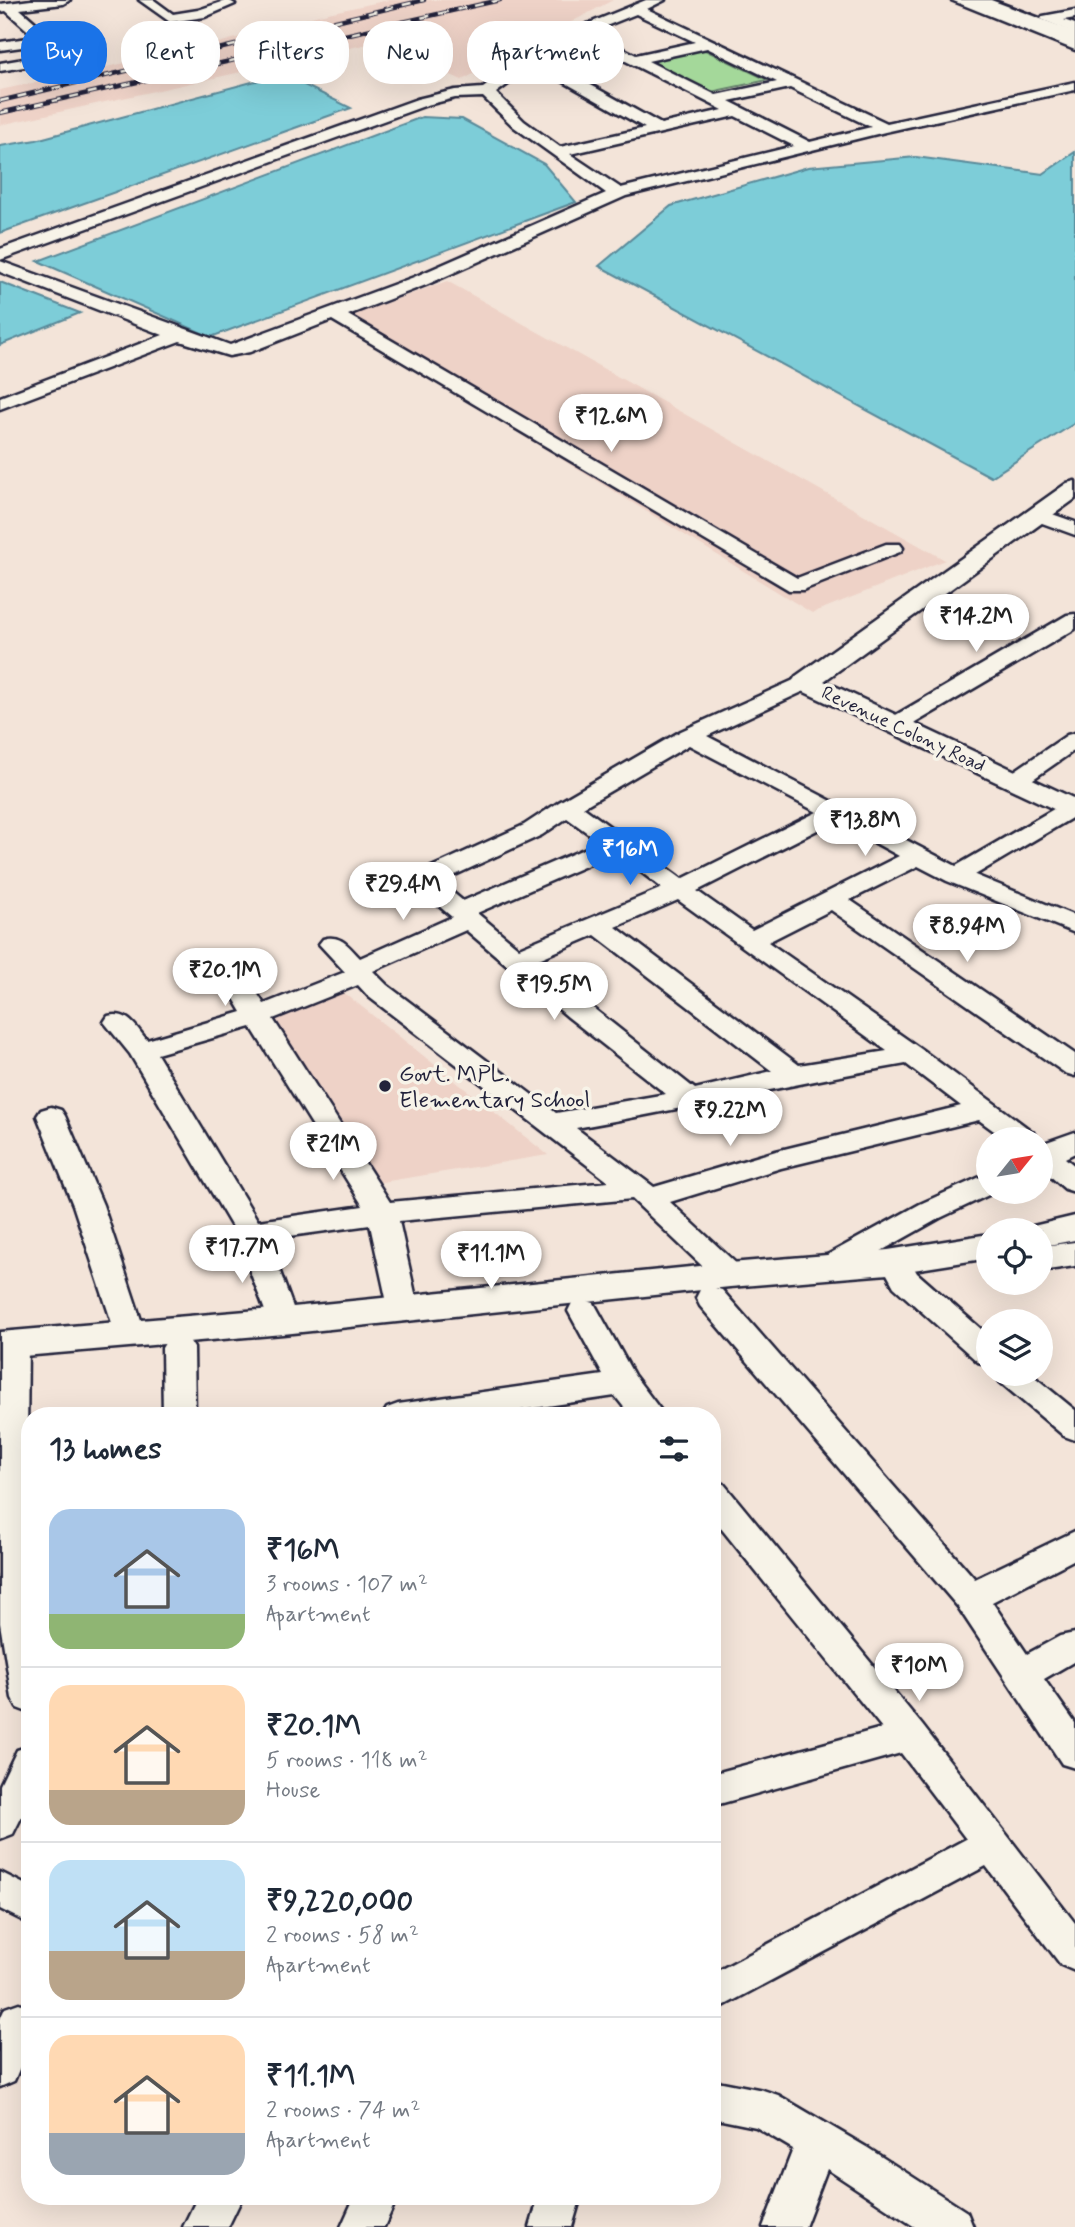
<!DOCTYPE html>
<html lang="en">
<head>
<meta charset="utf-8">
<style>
  body { margin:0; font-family:Mynerve,sans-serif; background:#f2f2f3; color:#1f2937; height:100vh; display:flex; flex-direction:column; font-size:26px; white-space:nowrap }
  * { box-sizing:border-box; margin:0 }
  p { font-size:23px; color:#747a83 }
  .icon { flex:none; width:38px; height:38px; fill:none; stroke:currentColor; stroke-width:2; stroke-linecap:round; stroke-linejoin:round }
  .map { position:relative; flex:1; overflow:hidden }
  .panel { position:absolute; left:21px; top:1407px; width:700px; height:798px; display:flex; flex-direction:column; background:#fff; border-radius:28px; box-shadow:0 7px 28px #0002 }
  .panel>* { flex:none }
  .guide { position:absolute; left:21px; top:21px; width:700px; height:63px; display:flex; gap:14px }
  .needle { width:46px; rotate:60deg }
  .buttons { position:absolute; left:976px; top:1127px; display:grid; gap:14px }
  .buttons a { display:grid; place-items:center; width:77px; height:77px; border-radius:50%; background:#fff; box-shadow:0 7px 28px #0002; font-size:35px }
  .price { position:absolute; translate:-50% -60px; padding:0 16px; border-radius:24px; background:#fff; color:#222; font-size:23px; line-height:46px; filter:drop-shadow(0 2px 4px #0008) }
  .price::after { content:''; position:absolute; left:50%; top:42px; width:21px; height:16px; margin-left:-10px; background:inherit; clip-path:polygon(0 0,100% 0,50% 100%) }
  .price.current { background:#1a73e8; color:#fff }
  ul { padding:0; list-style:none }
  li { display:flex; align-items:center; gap:21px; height:175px; padding:0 28px }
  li+li { border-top:2px solid #e0e1e3 }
  li span { display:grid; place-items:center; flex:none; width:196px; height:140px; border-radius:21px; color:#555 }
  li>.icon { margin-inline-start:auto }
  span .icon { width:84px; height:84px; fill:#fffc; stroke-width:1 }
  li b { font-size:30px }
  h2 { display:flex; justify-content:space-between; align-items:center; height:84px; padding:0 28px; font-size:30px }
  .chip { padding:0 24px; border-radius:28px; background:#fff; box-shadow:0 7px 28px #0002; font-size:24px; line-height:63px }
  .chip.current { background:#1a73e8; color:#fff }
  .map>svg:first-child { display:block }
  .built { fill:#eed2c7 }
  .green { fill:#a4d89a; stroke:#637d6a; stroke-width:2 }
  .water { fill:#7dcdd8; stroke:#598999; stroke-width:2 }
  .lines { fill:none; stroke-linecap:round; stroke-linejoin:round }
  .minor-casing { stroke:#22223b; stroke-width:5 }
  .tertiary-casing { stroke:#22223b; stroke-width:5 }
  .secondary-casing { stroke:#22223b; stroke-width:6 }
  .minor { fill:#f7f3e8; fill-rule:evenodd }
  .tertiary { fill:#f7f3e8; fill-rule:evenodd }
  .secondary { fill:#f7f3e8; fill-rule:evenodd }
  .rail-casing { stroke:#22223b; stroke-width:4.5 }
  .rail { stroke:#f7f3e8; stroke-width:2.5; stroke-dasharray:9; stroke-linecap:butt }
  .poi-dot { fill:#22223b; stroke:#f7f3e8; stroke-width:2.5 }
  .labels { text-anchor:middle; stroke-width:7; stroke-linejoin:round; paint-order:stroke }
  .far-street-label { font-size:19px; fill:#22223b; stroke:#f7f3e8 }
  .poi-label { font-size:23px; fill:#22223b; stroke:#f7f3e8; text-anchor:start }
</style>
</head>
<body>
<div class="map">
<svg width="1075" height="2227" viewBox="0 0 1075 2227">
  <rect width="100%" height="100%" fill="#f3e4d9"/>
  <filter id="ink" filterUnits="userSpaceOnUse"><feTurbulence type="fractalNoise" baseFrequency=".0143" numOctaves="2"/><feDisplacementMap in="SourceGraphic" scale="14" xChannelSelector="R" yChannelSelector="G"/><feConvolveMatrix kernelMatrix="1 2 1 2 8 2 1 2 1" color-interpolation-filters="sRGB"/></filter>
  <g filter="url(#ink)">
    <!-- built -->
    <g class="built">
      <path d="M 389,0 L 613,0 L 462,80 L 377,42 L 0,125 L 0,90 L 222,42 L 319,15 Z"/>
      <path d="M 447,281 L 945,560 L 812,613 L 336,321 Z"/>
      <path d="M 342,991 L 548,1155 L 370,1184 L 268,1016 Z"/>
    </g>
    <!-- green -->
    <path class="green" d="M 701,48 L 768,80 L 711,92 L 647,60 Z"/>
    <!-- water -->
    <g class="water">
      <path d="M 282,74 L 351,108 L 0,233 L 0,146 L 36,140 Z"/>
      <path d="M 422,117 L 462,119 L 544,164 L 576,202 L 211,337 L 38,261 Z"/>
      <path d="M 1075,152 L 1075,423 L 991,477 L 599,266 L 671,206 L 808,167 L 916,157 L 1043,174 Z"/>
      <path d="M 0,282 L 80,313 L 0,345 Z"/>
    </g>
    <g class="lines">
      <defs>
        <g id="minor">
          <path d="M 31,0 L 70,0 L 63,4 L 20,9 L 51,36 L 79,55 L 72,59 L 0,71 L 0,63 L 59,53 L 44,44 L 0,50 L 0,42 L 35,37 L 6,11 L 0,12 L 0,4 Z"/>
          <path d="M 139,0 L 154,0 L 173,14 L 198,10 L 228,0 L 235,4 L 205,17 L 170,22 Z"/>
          <path d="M 646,0 L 665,0 L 647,9 L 887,123 L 1075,82 L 1075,90 L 885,132 L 626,196 L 426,285 L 348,315 L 797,578 L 886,544 L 900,544 L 903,548 L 900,552 L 803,590 L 789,590 L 332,320 L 250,352 L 229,356 L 180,341 L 0,409 L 0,397 L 163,335 L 0,272 L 0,261 L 230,345 L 414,277 L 606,193 L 514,127 L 483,97 L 455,98 L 427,105 L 0,260 L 0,249 L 417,99 L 455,90 L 483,88 L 529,56 L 575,29 ZM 636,14 L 695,42 L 636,55 L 591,32 ZM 580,38 L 723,110 L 661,124 L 544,59 ZM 707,48 L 777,82 L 716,95 L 648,61 ZM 534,65 L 645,128 L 560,147 L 524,121 L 496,93 ZM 790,88 L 871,127 L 810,142 L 729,101 ZM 735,116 L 794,146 L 621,188 L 570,154 Z"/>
          <path d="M 951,0 L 970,0 L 1075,41 L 1075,50 Z"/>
          <path d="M 1075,10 L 1075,18 L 1064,20 L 1075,24 L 1075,33 L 1041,19 L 1043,16 Z"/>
          <path d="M 1038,509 L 1075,522 L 1075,535 L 1031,519 L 1028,515 L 1031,511 Z"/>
          <path d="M 1075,614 L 1075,629 L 905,729 L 889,729 L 886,724 L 889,719 L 1067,615 Z"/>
          <path d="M 805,675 L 813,677 L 816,682 L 813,687 L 707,736 L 956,866 L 1064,803 L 1075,802 L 1075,816 L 975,875 L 1075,916 L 1075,933 L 947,881 L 918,866 L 850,900 L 1075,1054 L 1075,1076 L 1065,1073 L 831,910 L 768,942 L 921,1049 L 1033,1132 L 1037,1139 L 1005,1139 L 979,1120 L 781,1168 L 670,1202 L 741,1268 L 745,1275 L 741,1282 L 730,1285 L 719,1282 L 632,1199 L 399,1221 L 418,1307 L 414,1315 L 403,1318 L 392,1315 L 388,1307 L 370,1225 L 268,1239 L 298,1321 L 294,1329 L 283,1332 L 272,1329 L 235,1232 L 130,1054 L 104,1022 L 108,1016 C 128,1011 135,1026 147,1040 L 242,1012 L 220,975 L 224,969 L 233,967 L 242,969 L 264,1004 L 345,972 L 319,944 L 323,939 C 341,934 348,946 360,958 L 452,917 L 414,885 L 411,880 L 414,875 L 524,825 L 559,802 L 681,731 ZM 689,745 L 817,812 L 682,879 L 583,807 ZM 567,818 L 600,842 L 463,901 L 440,882 L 542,835 ZM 835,821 L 899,856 L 752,930 L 697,891 ZM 616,853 L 662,888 L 519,948 L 477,913 ZM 678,900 L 887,1051 L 799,1065 L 616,927 ZM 466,930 L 568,1017 L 666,1094 L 556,1113 L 387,985 L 373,971 ZM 595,935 L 772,1071 L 695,1089 L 534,961 ZM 358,985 L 369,997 L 609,1182 L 390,1202 L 273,1019 ZM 251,1027 L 363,1206 L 258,1221 L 157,1054 ZM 906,1064 L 961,1106 L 776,1151 L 654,1187 L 576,1128 C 686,1109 795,1083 906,1064 Z"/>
          <path d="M 1075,733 L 1075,750 L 1023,786 L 1007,786 L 1003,781 L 1007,776 L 1067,735 Z"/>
          <path d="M 51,1107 L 61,1110 L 65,1116 L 103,1205 L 146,1335 L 142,1343 L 131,1346 L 120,1343 L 116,1335 L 73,1205 L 37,1116 L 41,1110 Z"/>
          <path d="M 1075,1132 L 1075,1153 L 1065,1158 L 1075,1166 L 1075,1192 L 1065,1189 L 1041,1168 L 1041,1144 Z"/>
          <path d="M 989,1173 L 989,1192 L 995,1192 L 940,1218 L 842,1273 L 831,1276 L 820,1273 L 816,1266 L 820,1259 L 920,1204 Z"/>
          <path d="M 895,1251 L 906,1254 L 917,1273 L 989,1336 L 989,1365 L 978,1362 L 894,1287 L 880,1261 L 884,1254 Z"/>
          <path d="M 711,1287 L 722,1290 L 975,1579 L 1075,1531 L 1075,1559 L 992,1602 L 1027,1654 L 1060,1636 L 1075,1633 L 1075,1661 L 1044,1679 L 1075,1723 L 1075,1768 L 1062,1764 L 958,1607 L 700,1306 L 696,1298 L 700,1290 Z"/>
          <path d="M 583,1300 L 594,1303 L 634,1375 L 665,1416 L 631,1416 L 615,1396 L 479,1416 L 382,1416 L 387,1408 L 398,1404 L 603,1375 L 568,1311 L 572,1303 Z"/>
          <path d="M 12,1333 L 23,1336 L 28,1344 L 26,1536 L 21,1545 L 30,1595 L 30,1713 L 17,1708 L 12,1698 L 0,1623 L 0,1338 Z"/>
          <path d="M 178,1337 L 189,1340 L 194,1348 L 195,1416 L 163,1416 L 162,1348 L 167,1340 Z"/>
          <path d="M 995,1374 L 1031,1374 L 1075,1410 L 1075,1440 L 1064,1436 L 1000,1382 Z"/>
          <path d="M 712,1481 L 724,1484 L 922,1725 L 1075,1923 L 1075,1971 L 1061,1965 L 986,1866 L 712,2012 L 712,1974 L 966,1839 L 901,1753 L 712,1806 L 712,1774 L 882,1728 L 712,1517 Z"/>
          <path d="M 30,1746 L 30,1800 L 13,1834 L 0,1839 L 0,1785 L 17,1750 Z"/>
          <path d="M 0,1872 L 30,1887 L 30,1924 L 0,1909 Z"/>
          <path d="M 19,2003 L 30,2007 L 30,2044 L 14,2081 L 0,2087 L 0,2019 L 5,2008 Z"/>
          <path d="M 712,2080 L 763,2090 L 778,2095 L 868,2148 L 967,2212 L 973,2227 L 915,2227 L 827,2169 L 805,2227 L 763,2227 L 793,2149 L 756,2127 L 712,2118 Z"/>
          <path d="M 198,2196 L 243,2196 L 228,2227 L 183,2227 Z"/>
          <path d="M 355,2196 L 398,2196 L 384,2227 L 341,2227 Z"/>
          <path d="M 539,2196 L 581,2196 L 572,2227 L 530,2227 Z"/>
        </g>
        <g id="tertiary">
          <path d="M 1075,481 L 1075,499 L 824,681 L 1075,799 L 1075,819 L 796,688 L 792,682 L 796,676 L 1067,483 Z"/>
          <path d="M 1075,1216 L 1075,1240 L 1043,1246 L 1075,1242 L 1075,1266 L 1041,1271 L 1041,1230 L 1026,1230 L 1029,1227 Z"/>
          <path d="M 989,1234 L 989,1258 L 888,1274 L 730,1287 L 283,1334 L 0,1358 L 0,1332 L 283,1308 L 730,1263 L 888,1250 Z"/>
        </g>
        <path id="secondary" d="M 966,0 L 991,0 L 1075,32 L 1075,45 L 969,4 Z"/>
      </defs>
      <!-- minor casing -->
      <use href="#minor" class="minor-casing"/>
      <!-- tertiary casing -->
      <use href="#tertiary" class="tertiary-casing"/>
      <!-- secondary casing -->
      <use href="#secondary" class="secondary-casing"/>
      <!-- minor -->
      <use href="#minor" class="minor"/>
      <!-- tertiary -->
      <use href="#tertiary" class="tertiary"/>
      <!-- secondary -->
      <use href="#secondary" class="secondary"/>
      <defs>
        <g id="rail">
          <path d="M 0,101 L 424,0"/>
          <path d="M 0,113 L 500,0"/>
        </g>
      </defs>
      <!-- rail casing -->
      <use href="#rail" class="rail-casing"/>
      <!-- rail -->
      <use href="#rail" class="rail"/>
    </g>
  </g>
  <!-- markers -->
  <circle class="poi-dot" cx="385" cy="1086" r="7"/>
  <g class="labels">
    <!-- far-street labels -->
    <g class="far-street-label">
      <text transform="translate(904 728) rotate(25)" y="7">Revenue Colony Road</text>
    </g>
    <!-- poi labels -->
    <g class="poi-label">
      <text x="399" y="1081">Govt. MPL.<tspan x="399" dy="26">Elementary School</tspan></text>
    </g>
  </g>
</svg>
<div class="buttons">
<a><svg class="needle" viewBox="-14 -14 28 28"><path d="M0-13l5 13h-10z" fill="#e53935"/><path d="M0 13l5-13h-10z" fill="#747a83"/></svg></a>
<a><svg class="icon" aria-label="locate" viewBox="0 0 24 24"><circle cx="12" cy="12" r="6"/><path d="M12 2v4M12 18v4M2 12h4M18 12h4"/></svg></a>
<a><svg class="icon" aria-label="layers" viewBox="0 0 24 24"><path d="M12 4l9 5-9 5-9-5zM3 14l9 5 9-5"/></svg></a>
</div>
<b class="price" style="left:611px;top:454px">₹12.6M</b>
<b class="price" style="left:976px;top:654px">₹14.2M</b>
<b class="price" style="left:865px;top:858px">₹13.8M</b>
<b class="price current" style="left:630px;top:887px">₹16M</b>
<b class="price" style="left:403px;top:922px">₹29.4M</b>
<b class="price" style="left:967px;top:964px">₹8.94M</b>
<b class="price" style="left:225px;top:1008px">₹20.1M</b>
<b class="price" style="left:554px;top:1022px">₹19.5M</b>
<b class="price" style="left:730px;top:1148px">₹9.22M</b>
<b class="price" style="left:333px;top:1182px">₹21M</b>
<b class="price" style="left:242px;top:1285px">₹17.7M</b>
<b class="price" style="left:491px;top:1291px">₹11.1M</b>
<b class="price" style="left:919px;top:1703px">₹10M</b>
<div class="guide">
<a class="chip current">Buy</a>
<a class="chip">Rent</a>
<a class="chip">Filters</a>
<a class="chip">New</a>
<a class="chip">Apartment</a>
</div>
<section class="panel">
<h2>13 homes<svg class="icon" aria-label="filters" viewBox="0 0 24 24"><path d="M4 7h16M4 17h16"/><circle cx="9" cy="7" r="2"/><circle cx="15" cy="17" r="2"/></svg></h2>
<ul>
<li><span style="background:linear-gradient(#a9c7e8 75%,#8fb573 0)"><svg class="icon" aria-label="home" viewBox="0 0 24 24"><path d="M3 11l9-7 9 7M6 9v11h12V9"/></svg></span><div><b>₹16M</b><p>3 rooms · 107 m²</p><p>Apartment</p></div></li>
<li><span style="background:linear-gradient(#ffd9b3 75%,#b9a48a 0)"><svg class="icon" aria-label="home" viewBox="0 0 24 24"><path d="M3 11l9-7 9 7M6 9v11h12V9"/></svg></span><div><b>₹20.1M</b><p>5 rooms · 118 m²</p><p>House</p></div></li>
<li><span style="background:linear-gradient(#bfe0f5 65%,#b9a48a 0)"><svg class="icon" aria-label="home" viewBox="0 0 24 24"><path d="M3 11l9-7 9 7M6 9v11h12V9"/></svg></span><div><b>₹9,220,000</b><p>2 rooms · 58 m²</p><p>Apartment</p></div></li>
<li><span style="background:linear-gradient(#ffd9b3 70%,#9aa5b1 0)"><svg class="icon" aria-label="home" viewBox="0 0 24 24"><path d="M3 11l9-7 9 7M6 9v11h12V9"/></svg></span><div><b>₹11.1M</b><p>2 rooms · 74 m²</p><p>Apartment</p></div></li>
</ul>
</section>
</div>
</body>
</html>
